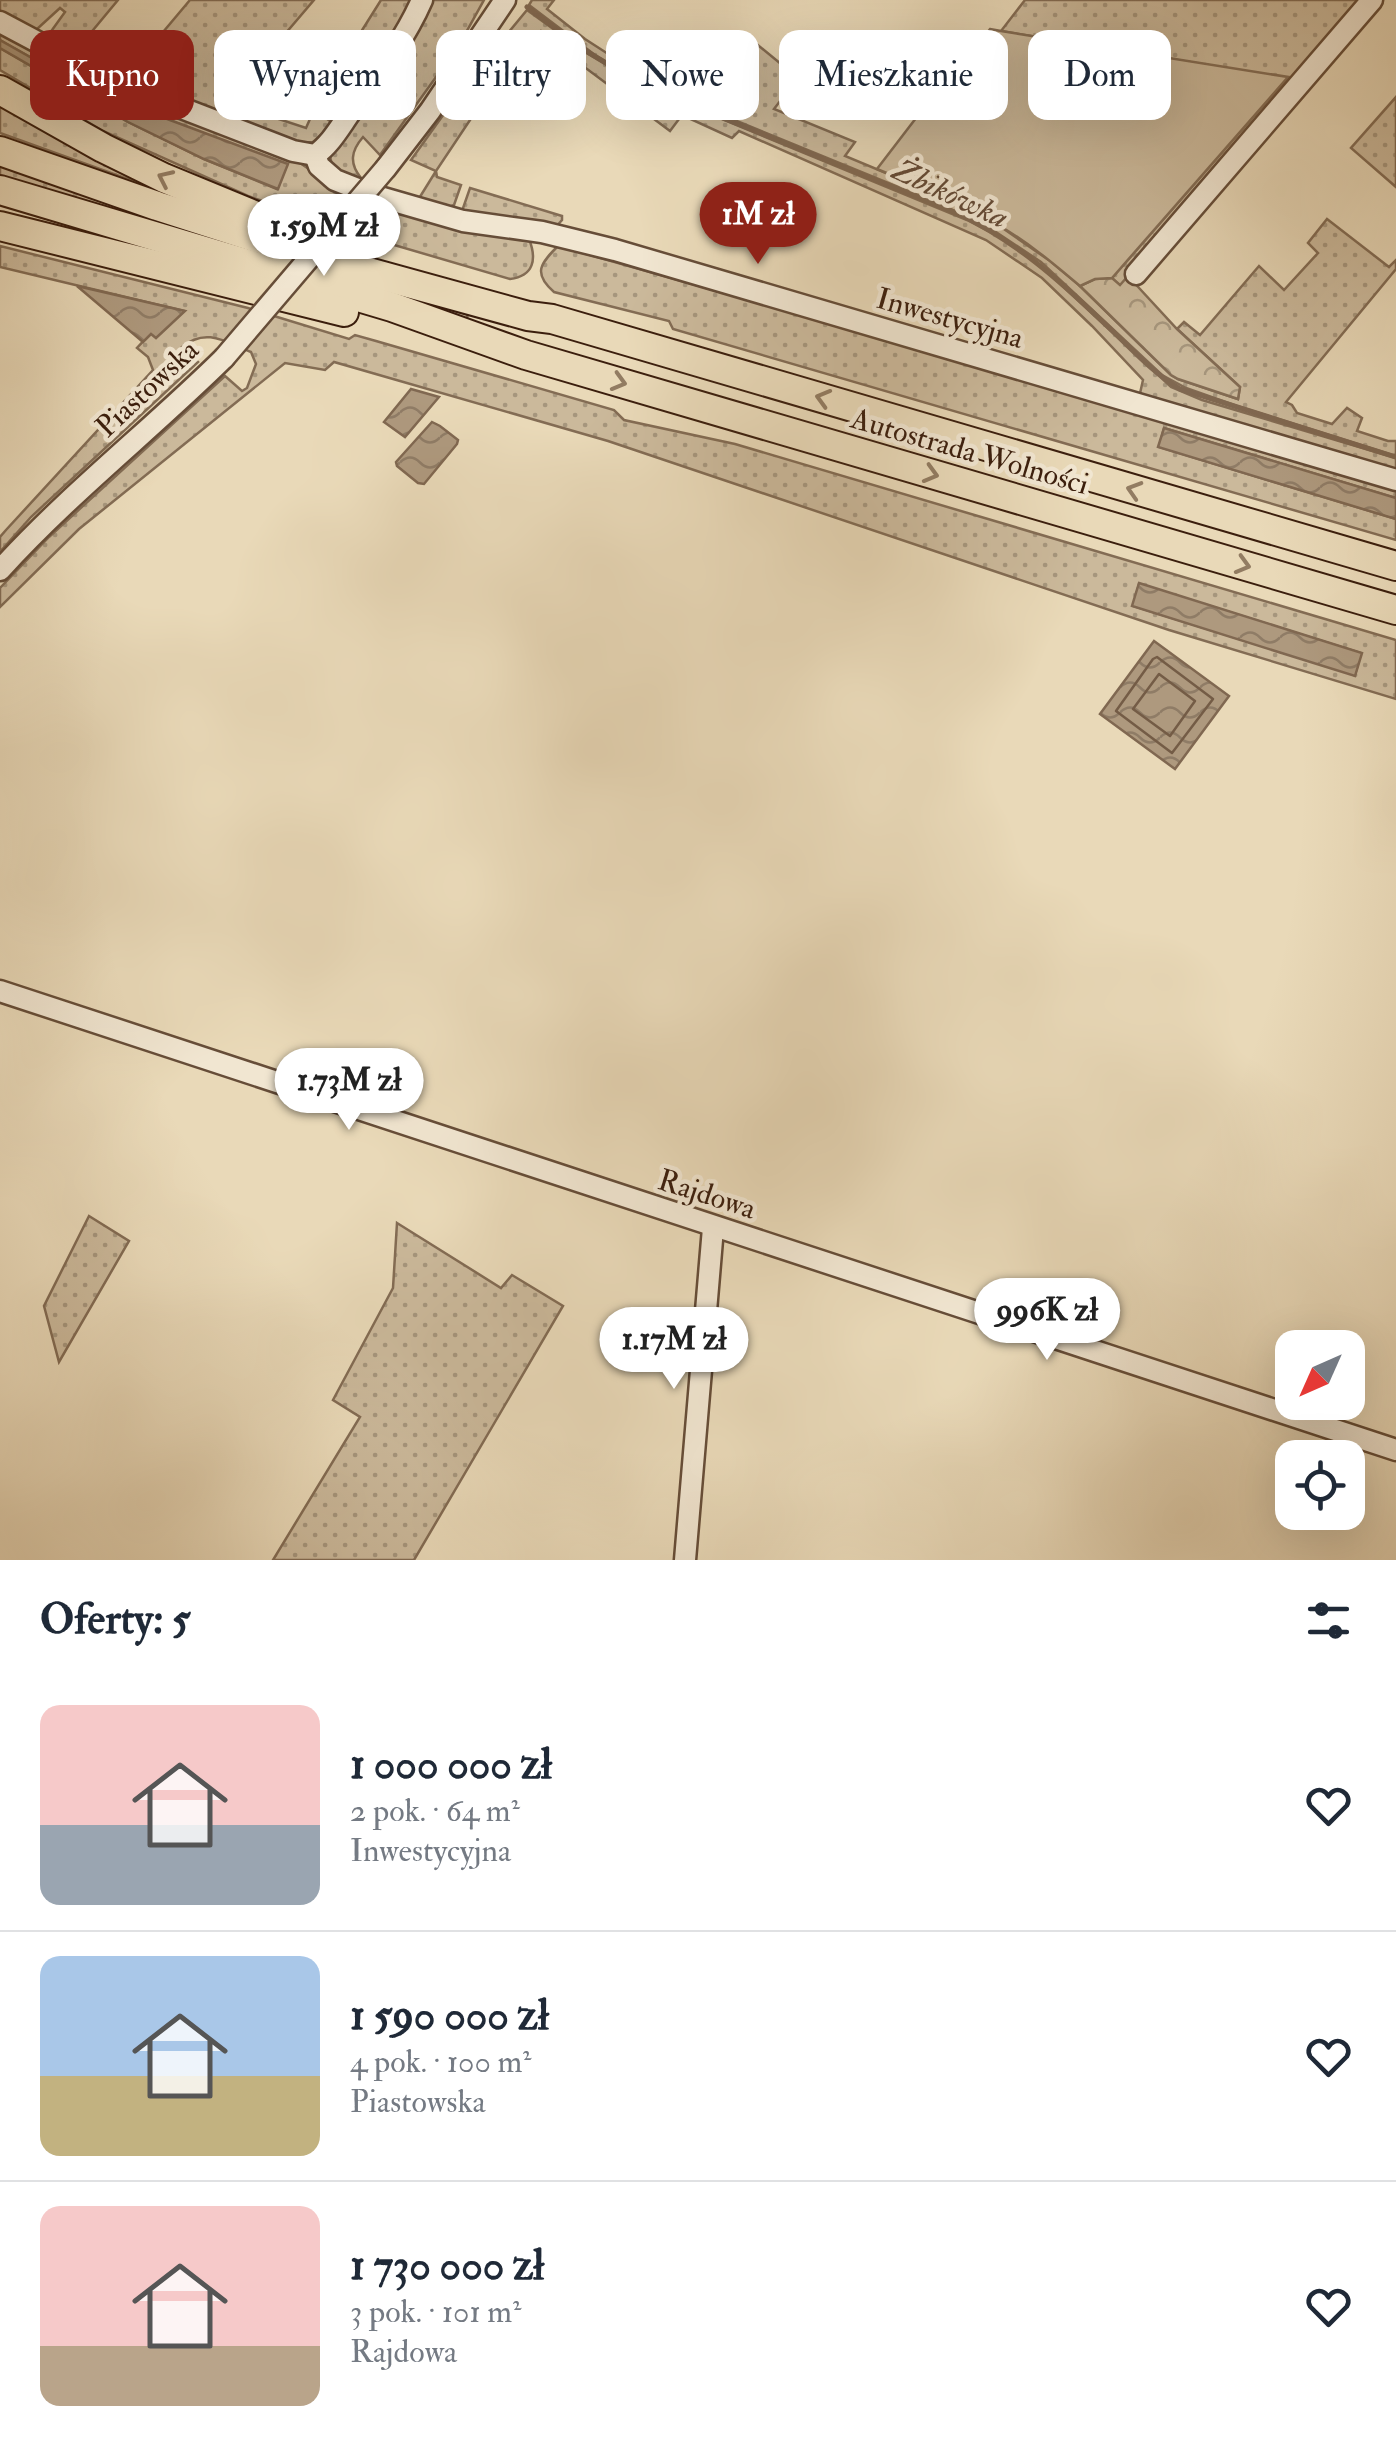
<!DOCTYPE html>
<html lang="pl">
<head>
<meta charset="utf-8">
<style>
  body { margin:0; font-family:"IM FELL Double Pica",serif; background:#f6f6f7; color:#1f2937; height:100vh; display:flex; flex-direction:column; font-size:38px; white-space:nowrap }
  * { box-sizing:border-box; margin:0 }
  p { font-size:32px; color:#747a83 }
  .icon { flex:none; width:55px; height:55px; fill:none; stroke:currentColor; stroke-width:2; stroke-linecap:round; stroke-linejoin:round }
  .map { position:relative; height:1560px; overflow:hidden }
  .drawer { display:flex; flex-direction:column; background:#fff; flex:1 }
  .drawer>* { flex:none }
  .hud { position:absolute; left:30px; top:30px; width:1338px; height:90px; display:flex; gap:20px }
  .needle { width:65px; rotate:225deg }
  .tools { position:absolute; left:1275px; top:1330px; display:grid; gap:20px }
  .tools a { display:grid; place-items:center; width:90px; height:90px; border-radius:20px; background:#fff; box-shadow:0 10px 40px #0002; font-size:50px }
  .price { position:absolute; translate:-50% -85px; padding:0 22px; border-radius:35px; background:#fff; color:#222; font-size:32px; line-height:65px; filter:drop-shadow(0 2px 5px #0008) }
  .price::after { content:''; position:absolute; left:50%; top:60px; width:30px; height:22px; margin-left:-15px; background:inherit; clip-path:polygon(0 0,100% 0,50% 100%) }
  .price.current { background:#8f2418; color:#fff }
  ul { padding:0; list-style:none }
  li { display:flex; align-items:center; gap:30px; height:250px; padding:0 40px }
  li+li { border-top:2px solid #e0e1e3 }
  li span { display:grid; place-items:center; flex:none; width:280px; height:200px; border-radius:20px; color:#555 }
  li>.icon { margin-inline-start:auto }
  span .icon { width:120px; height:120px; fill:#fffc; stroke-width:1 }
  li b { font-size:42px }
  h2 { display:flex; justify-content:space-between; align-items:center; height:120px; padding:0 40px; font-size:42px }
  .chip { padding:0 35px; border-radius:20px; background:#fff; box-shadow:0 10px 40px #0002; font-size:35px; line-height:90px }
  .chip.current { background:#8f2418; color:#fff }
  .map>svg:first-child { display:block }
  .grass { fill:url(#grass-dots); stroke:#836c54; stroke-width:2.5; fill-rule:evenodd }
  .forest { fill:url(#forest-crowns); stroke:#836c54; stroke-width:2.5 }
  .green { fill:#cbb99b; stroke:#836c54; stroke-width:2.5 }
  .water { fill:url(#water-waves); stroke:#806851; stroke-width:2.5 }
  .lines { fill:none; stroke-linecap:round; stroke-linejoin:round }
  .shore { stroke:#745c46; stroke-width:2.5 }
  .stream { stroke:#806851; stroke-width:5 }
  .minor-casing { stroke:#664d38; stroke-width:25 }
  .highway-casing { stroke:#3b1e0d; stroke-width:32 }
  .minor { stroke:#f1e6d1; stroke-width:20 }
  .highway { stroke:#e9d9b8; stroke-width:28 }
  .minor-bridge-casing { stroke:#664d38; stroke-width:25; stroke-linecap:butt }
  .minor-bridge { stroke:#f1e6d1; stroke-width:20 }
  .oneway { stroke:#927c62 }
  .labels { text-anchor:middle; stroke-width:9; stroke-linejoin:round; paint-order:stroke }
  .street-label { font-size:30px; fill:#3b1e0d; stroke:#f1e6d1 }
  .water-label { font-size:32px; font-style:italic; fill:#634935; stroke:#f1e6d1 }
</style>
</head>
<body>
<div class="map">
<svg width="1396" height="1560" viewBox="0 0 1396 1560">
  <defs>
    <pattern id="grass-dots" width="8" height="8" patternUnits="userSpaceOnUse" patternTransform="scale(2.5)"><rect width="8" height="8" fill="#cbb99b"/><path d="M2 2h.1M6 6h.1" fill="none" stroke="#a6967d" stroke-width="1.8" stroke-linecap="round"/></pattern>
    <pattern id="forest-crowns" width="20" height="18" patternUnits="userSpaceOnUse" patternTransform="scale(2.5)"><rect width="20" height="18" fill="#cbb99b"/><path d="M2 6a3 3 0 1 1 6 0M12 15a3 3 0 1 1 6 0" fill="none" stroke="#a6967d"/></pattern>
    <pattern id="water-waves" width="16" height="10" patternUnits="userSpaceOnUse" patternTransform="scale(2.5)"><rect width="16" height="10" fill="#ae997e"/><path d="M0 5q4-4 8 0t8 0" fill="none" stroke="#8f7c66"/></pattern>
  </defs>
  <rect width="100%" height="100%" fill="#e9d9b8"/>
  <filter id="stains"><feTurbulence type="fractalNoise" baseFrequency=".002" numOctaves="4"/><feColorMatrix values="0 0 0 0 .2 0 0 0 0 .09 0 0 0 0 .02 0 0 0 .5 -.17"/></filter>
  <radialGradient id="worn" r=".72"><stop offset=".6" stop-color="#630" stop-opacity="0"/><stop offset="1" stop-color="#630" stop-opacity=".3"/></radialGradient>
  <!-- grass -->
  <g class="grass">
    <path d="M 0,0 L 118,0 L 84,41 L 137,63 L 190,0 L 314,0 L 227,102 L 306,128 L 314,110 L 330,121 L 331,126 L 313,142 L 295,143 L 136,80 L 139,74 L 133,71 L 128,77 L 112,71 L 110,68 L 114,60 L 109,58 L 102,66 L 47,37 L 65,12 L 60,8 L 36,30 L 0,11 Z"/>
    <path d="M 381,0 L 414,0 C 401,23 389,59 363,68 L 352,61 L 349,51 Z"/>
    <path d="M 431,0 L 484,0 L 459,45 L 380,155 L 363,137 C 351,151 349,163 361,178 L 359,180 L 333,170 L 330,156 Z"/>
    <path d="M 532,0 L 554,0 L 547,9 L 585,39 L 619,61 L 704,102 L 753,41 L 798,78 L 774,109 L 855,142 L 845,156 L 941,196 L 1001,227 L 1050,261 L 1080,286 L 1171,375 L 1178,379 L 1238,399 L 1240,387 L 1177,329 L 1184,322 L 1200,335 L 1259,266 L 1284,290 L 1318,253 L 1308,243 L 1327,219 L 1389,267 L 1396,260 L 1396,269 L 1286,402 L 1292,405 L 1297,413 L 1332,424 L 1347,408 L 1362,418 L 1357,431 L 1388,441 L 1396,441 L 1396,456 L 1237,406 L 1186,388 L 1162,375 L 1041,262 L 990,228 L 942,205 L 639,81 L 595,55 L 529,5 Z"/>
    <path d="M 1025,0 L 1366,0 L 1120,286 L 1112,278 L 1287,78 L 1001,31 Z"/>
    <path d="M 527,10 L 585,52 L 649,89 L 967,220 L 1005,240 L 1040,265 L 1171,387 L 1202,400 L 1396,458 L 1396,473 L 1139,398 L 1143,380 L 1092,326 L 1042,278 L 986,240 L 739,131 L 732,138 L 682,115 L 670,131 L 579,63 L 581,60 L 541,31 L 484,99 L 436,171 L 437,177 L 461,185 L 454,205 L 449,207 L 418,200 L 436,171 L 411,160 L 461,90 Z"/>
    <path d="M 0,31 L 293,158 L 346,195 L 322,222 L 248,196 L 103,131 L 0,70 L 0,48 L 128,122 L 204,159 L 277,189 L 287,165 L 127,104 L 53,70 L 0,40 Z"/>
    <path d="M 340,65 L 349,73 L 355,86 L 349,98 L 338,102 L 323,95 Z"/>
    <path d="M 1396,97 L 1396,187 L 1351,148 Z"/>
    <path d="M 0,100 L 158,190 L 0,133 Z"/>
    <path d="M 0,161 L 468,312 L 467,319 L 125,219 L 0,179 Z"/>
    <path d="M 470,188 L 562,216 L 562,220 L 554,229 L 462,211 Z"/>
    <path d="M 375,202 L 529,239 C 537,259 534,276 510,279 L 350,232 Z"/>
    <path d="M 0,246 L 248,308 L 349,339 L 355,335 L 376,341 L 614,410 L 624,420 L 735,444 L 1396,640 L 1396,699 L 1169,630 L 608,441 L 334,362 L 325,370 L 285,363 L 79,529 L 0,607 L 0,588 L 49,537 L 225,376 L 242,391 L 247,388 L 256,364 L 251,352 C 226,342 206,327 182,347 L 198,362 L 31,517 L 0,552 L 0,537 L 6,530 L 153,370 L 148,357 L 137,348 L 151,333 L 156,337 L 184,311 L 0,267 ZM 1139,584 L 1361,653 L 1355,675 L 1133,606 Z"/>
    <path d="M 558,246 L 1034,381 L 1396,489 L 1396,498 L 1164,428 L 1159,447 L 1396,519 L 1396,540 L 673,329 L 669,321 L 554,292 C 532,273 541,263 558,246 Z"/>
    <path d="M 89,1216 L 129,1241 L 59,1362 L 44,1306 Z"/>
    <path d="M 397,1223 L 501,1288 L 512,1275 L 563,1306 L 414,1560 L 273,1560 L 360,1417 L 333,1400 L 393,1288 Z"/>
  </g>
  <!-- forest -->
  <path class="forest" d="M 1128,276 L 1177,329 L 1240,387 L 1238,399 L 1178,379 L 1171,375 L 1080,286 L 1095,279 L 1112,278 L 1120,285 Z"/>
  <!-- green -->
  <path class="green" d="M 990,29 L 1001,31 L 1288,77 L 1112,278 L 1095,279 L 1080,286 C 1054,264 1028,242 998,225 C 959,203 918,186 877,169 L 936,92 L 939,94 Z"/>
  <!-- water -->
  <g class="water">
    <path d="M 0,40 L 53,70 L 127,104 L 288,164 L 278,189 L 204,159 L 128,122 L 0,48 Z"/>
    <path d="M 77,286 L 185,311 L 156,338 L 151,334 L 143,342 Z"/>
    <path d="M 411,389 L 439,397 L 405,437 L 384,422 Z"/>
    <path d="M 432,422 L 440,426 L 458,440 L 457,444 L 424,484 L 418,483 L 397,466 L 396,462 Z"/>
    <path d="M 1164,428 L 1396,498 L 1396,519 L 1158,447 Z"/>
    <path d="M 1139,583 L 1362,653 L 1355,676 L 1132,606 Z"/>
    <path d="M 1154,641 L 1229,696 L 1175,769 L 1100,714 Z"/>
  </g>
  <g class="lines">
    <!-- shore -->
    <g class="shore">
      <path d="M 1157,657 L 1213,699 L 1172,753 L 1116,711 L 1153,659 Z"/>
      <path d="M 1159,674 L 1195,701 L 1170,736 L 1133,709 Z"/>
    </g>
    <!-- stream -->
    <path class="stream" d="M 527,7 L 586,51 L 642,85 L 959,214 C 1016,242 1057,278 1103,322 C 1127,344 1151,372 1180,389 L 1396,457"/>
    <defs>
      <g id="minor">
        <path d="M 0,22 L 109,80 L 293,151 L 315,155 C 330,145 340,127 350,113 C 376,77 404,41 422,0"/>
        <path d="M 315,155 L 319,166 L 335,180 L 373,195 L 463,221 L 542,232 L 615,250 L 1396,480"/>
        <path d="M 386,168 L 430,111 L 505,0"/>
        <path d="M 1136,274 L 1372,0"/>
        <path d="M 0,570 C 69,494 151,430 224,358"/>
        <path d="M 0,991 L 1396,1450"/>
        <path d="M 685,1560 L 713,1228"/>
      </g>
      <g id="highway">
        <path d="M 0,90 L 103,148 L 164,178 L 300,234"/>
        <path d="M 0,151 L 157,206 L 332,262 L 528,316 L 552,319 L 1396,566"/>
        <path d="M 0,190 L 392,307 L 526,355 L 1396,610"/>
        <path d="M 0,226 L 344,312"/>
      </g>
    </defs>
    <!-- minor casing -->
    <use href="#minor" class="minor-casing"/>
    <!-- highway casing -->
    <use href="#highway" class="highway-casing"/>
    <!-- minor -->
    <use href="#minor" class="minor"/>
    <!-- highway -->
    <use href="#highway" class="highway"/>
    <defs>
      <path id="minor-bridge" d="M 224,358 L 386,168"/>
    </defs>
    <!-- minor-bridge casing -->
    <use href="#minor-bridge" class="minor-bridge-casing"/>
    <!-- minor-bridge -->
    <use href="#minor-bridge" class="minor-bridge"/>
  </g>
  <!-- one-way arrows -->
  <defs><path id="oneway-chevron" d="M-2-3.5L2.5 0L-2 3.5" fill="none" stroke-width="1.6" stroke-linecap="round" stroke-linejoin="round" transform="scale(2.5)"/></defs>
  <g class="oneway">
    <use href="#oneway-chevron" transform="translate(165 178) rotate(-155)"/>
    <use href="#oneway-chevron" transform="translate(619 382) rotate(16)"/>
    <use href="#oneway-chevron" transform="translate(823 398) rotate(-164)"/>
    <use href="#oneway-chevron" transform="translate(931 474) rotate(16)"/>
    <use href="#oneway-chevron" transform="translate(1134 490) rotate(-163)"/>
    <use href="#oneway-chevron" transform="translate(1243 565) rotate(16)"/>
  </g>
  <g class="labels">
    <!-- street labels -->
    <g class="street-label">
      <text transform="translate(950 318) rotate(16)" y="10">Inwestycyjna</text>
      <text transform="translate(147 388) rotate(-43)" y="10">Piastowska</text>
      <text transform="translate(970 451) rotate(16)" y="10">Autostrada Wolności</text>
      <text transform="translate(707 1194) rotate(18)" y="10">Rajdowa</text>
    </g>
    <!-- water labels -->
    <g class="water-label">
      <text transform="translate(951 193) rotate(25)" y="11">Żbikówka</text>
    </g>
  </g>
  <rect width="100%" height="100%" filter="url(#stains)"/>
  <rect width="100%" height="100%" fill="url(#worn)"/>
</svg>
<div class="tools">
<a><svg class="needle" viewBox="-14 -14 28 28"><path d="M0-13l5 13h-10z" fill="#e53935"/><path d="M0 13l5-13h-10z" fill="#747a83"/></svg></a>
<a><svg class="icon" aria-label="locate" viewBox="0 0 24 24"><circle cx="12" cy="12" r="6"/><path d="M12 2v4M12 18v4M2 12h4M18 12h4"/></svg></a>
</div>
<b class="price current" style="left:758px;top:267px">1M zł</b>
<b class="price" style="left:324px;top:279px">1.59M zł</b>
<b class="price" style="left:349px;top:1133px">1.73M zł</b>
<b class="price" style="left:1047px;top:1363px">996K zł</b>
<b class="price" style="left:674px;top:1392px">1.17M zł</b>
<div class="hud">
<a class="chip current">Kupno</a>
<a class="chip">Wynajem</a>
<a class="chip">Filtry</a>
<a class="chip">Nowe</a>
<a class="chip">Mieszkanie</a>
<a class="chip">Dom</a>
</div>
</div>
<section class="drawer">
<h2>Oferty: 5<svg class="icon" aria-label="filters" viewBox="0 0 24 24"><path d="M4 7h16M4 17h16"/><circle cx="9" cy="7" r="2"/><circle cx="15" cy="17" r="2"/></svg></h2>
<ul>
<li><span style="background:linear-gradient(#f6c9c9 60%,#9aa5b1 0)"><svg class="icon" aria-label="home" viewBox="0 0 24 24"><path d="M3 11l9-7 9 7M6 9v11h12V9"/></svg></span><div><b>1 000 000 zł</b><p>2 pok. · 64 m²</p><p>Inwestycyjna</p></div><svg class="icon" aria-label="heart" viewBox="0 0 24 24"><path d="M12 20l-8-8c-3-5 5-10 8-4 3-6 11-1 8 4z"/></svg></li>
<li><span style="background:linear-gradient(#a9c7e8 60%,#c2b280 0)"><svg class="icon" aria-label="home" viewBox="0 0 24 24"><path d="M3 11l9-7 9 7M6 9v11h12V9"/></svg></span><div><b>1 590 000 zł</b><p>4 pok. · 100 m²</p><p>Piastowska</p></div><svg class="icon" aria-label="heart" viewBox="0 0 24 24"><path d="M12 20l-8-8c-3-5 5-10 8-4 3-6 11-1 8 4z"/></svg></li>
<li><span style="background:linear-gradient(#f6c9c9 70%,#b9a48a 0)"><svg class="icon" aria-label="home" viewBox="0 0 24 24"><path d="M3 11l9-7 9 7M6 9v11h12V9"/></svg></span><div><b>1 730 000 zł</b><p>3 pok. · 101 m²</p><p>Rajdowa</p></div><svg class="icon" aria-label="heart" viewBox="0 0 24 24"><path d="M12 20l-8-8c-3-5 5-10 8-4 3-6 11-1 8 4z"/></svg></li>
</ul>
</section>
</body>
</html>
